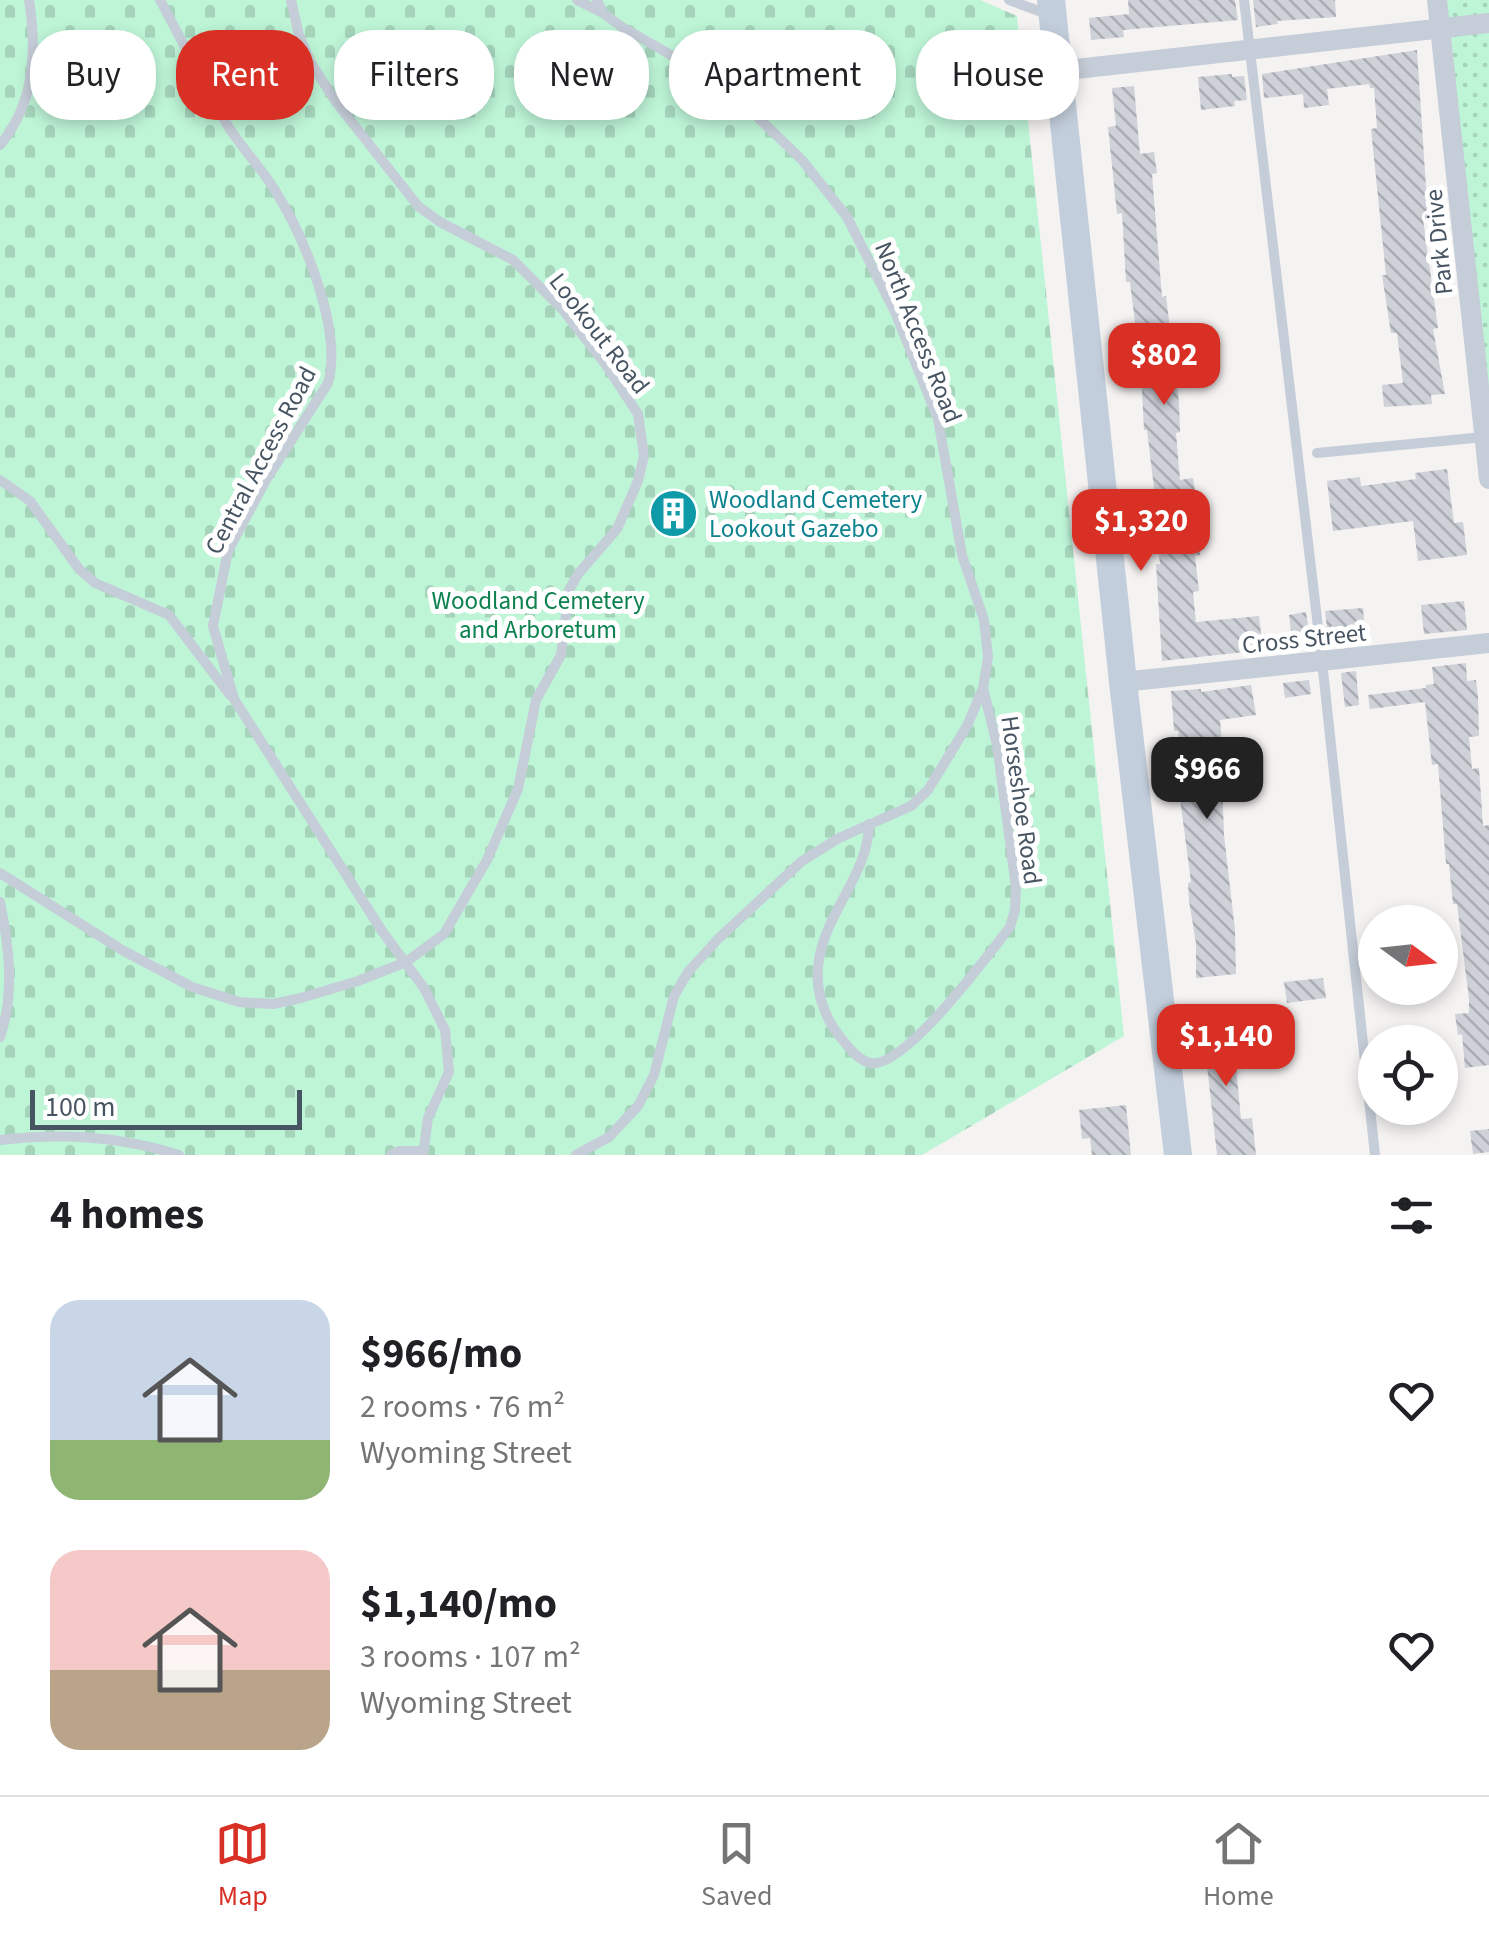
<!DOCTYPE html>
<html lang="en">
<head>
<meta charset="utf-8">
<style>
  body { margin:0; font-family:"Source Sans 3",sans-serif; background:#f6f6f6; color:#202124; height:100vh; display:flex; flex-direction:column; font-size:38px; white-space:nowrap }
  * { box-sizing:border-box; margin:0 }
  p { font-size:32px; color:#757577 }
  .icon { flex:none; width:55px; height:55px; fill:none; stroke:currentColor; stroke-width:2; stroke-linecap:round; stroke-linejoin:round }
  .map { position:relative; height:1155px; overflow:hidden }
  .panel { display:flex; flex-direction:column; background:#fff; flex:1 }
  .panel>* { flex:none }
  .hud { position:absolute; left:30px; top:30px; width:1430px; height:90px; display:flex; gap:20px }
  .needle { width:65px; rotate:105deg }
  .controls { position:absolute; left:1358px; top:905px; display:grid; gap:20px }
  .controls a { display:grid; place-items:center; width:100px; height:100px; border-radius:50%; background:#fff; box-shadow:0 5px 15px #0003; font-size:50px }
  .scale { position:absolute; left:30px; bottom:25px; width:272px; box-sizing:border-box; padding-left:10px; border:5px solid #475462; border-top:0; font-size:28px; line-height:35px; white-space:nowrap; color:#475462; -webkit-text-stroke:8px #fff; paint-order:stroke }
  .price { position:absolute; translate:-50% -85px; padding:0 22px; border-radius:20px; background:#d93025; color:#fff; font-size:32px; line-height:65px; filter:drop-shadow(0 2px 5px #0008) }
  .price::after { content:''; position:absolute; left:50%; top:60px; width:30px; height:22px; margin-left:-15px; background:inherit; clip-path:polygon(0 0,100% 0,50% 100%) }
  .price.current { background:#222; color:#fff }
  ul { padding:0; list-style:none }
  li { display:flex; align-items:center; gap:30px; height:250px; padding:0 50px }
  li span { display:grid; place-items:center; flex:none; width:280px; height:200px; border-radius:30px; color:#555 }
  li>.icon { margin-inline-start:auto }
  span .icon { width:120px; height:120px; fill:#fffc; stroke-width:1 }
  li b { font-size:42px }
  h2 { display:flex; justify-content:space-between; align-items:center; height:120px; padding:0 50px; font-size:42px }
  .chip { padding:0 35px; border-radius:40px; background:#fff; box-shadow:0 5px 15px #0003; font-size:35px; line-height:90px }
  .chip.current { background:#d93025; color:#fff }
  .tab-bar { display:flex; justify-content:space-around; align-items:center; height:140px; border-top:2px solid #e0e0e0; background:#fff; font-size:28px; color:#757577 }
  .tab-bar a { display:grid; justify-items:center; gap:5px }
  .tab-bar .current { color:#d93025 }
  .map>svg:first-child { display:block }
  .grass { fill:url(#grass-dots) }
  .cemetery { fill:url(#cemetery-stones) }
  .building { fill:url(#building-back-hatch) }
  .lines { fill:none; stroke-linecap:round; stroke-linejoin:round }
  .lane { stroke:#c5cdd8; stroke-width:10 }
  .street { stroke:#c5cdd8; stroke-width:20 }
  .secondary { stroke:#c3cedc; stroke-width:28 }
  .labels { text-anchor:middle; stroke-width:10; stroke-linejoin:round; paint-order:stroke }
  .street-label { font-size:25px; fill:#475462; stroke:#fff }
  .culture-label { font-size:25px; fill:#0d838f; stroke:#fff; text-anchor:start }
  .park-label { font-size:25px; fill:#0d824f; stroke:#fff }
</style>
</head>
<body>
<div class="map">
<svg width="1489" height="1155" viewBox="0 0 1489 1155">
  <defs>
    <pattern id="grass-dots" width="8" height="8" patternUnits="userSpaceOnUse" patternTransform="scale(2.5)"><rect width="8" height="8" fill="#bef5d7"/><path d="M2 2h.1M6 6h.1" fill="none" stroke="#a5d4bb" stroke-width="1.8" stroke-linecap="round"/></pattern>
    <pattern id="cemetery-stones" width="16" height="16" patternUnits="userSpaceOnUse" patternTransform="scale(2.5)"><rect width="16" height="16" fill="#bef5d7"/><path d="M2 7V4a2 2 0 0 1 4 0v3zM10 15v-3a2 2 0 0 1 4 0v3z" fill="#a5d4bb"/></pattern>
    <pattern id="building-back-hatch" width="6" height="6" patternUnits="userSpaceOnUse" patternTransform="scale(2.5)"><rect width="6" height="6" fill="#ced1d8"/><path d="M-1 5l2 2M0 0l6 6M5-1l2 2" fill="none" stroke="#a9acb3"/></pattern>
  </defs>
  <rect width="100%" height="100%" fill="#f5f2f2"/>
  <!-- grass -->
  <path class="grass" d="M 1437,0 L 1489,0 L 1489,479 Z"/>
  <!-- cemetery -->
  <path class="cemetery" d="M 0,0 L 980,0 L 1017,16 L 1124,1036 L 922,1155 L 0,1155 Z"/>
  <!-- building -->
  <g class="building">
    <path d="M 1128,0 L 1235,0 L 1238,20 L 1123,30 L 1124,37 L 1091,40 L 1089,18 L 1129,14 Z"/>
    <path d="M 1253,0 L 1335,0 L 1336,17 L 1277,21 L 1278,24 L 1256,27 Z"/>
    <path d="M 1417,50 L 1428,218 L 1423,219 L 1438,328 L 1433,329 L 1445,394 L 1431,395 L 1432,404 L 1384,407 L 1382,385 L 1403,383 L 1397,333 L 1391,333 L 1382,275 L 1386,275 L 1371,129 L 1377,128 L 1374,88 L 1370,88 L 1369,84 L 1327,89 L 1329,105 L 1304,108 L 1303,94 L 1264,98 L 1262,74 Z"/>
    <path d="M 1232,74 L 1232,77 L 1244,76 L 1247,100 L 1234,101 L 1235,106 L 1201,110 L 1198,77 Z"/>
    <path d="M 1134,86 L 1140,154 L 1154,152 L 1157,173 L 1152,174 L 1162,297 L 1166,296 L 1179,403 L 1180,432 L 1176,433 L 1180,480 L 1193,478 L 1199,518 L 1200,555 L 1195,556 L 1199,591 L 1193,592 L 1196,622 L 1259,616 L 1263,650 L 1162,661 L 1156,564 L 1160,564 L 1158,546 L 1166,545 L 1164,512 L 1157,513 L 1147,430 L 1144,430 L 1141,372 L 1130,282 L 1126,282 L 1122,213 L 1117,214 L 1108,127 L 1116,126 L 1112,88 Z"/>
    <path d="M 1447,469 L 1454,523 L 1463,522 L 1467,555 L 1418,561 L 1413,521 L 1333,531 L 1327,481 L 1360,477 L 1361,486 L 1416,479 L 1415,473 Z"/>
    <path d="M 1464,601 L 1467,630 L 1424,634 L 1421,605 Z"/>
    <path d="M 1363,608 L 1366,642 L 1329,646 L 1325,611 Z"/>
    <path d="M 1306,612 L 1311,646 L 1293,648 L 1289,615 Z"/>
    <path d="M 1466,663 L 1467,681 L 1476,680 L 1478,697 L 1479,736 L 1469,737 L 1472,769 L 1479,768 L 1483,826 L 1489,825 L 1489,1065 L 1465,1068 L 1462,1034 L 1458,1035 L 1455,1014 L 1469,1013 L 1469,999 L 1457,904 L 1453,904 L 1449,864 L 1446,864 L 1438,764 L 1432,765 L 1425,702 L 1370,709 L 1368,695 L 1426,688 L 1426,685 L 1434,684 L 1432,667 Z"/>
    <path d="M 1356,671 L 1359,705 L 1345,707 L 1341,673 Z"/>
    <path d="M 1309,680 L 1311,694 L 1285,698 L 1283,683 Z"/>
    <path d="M 1251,685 L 1256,715 L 1220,720 L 1222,744 L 1202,746 L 1205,781 L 1222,779 L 1224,835 L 1235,930 L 1236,974 L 1196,978 L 1196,943 L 1189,901 L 1188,883 L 1191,882 L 1175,760 L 1181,759 L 1178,731 L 1174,731 L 1171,691 L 1201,689 L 1201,692 Z"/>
    <path d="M 1323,978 L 1326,998 L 1287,1003 L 1284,982 Z"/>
    <path d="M 1238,1017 L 1241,1045 L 1234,1046 L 1241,1119 L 1252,1118 L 1256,1155 L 1217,1155 L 1202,1021 Z"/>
    <path d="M 1126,1105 L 1131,1155 L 1092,1155 L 1090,1138 L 1082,1139 L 1079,1110 Z"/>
    <path d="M 1489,1129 L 1489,1152 L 1473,1154 L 1470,1131 Z"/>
  </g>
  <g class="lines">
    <!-- lane -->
    <g class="lane">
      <path d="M 160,0 C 182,41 203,83 226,123 C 241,148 262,168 276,192 C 304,237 343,330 328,383 L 266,480 L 228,551 L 213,626 L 234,699 L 382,931 L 424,988 L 445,1030 L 449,1072 L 428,1118 L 423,1155"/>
      <path d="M 577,0 L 603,13"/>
      <path d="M 1009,0 L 1050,15"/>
      <path d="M 1244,0 L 1322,661 L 1375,1155"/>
      <path d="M 34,72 L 44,102"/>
      <path d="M 0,145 C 35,103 37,51 29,0"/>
      <path d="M 1317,453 L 1484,437"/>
      <path d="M 0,480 L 30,501 L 79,569 L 95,583 L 169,615 L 230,695"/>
      <path d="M 869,824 C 869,872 827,911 819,959 C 814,988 823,1016 841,1038 C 848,1047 858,1060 870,1063 C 904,1070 988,955 1010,927 L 1015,910 L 1016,887 L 997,745 L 983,688"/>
      <path d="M 0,873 L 122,950 L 192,987 L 239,1002 L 273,1004 L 301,998 L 358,981 L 406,962 L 444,934 L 487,860 L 518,789 L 536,700 L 561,655 L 569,590 L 578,574 L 617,529 L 638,481 L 644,456 L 638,414 L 606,365 L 562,309 L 513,260 L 440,222 L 418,206 L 336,102 L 311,63 L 299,35 L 291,0"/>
      <path d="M 0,902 C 9,946 15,994 0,1037"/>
      <path d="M 0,1140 C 63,1133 119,1136 179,1155"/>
      <path d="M 391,1155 L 399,1151 L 423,1151"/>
      <path d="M 576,1155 L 609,1137 L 638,1106 L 654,1075 L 674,996 L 688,972 L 718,939 L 802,861 L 839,838 L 911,806 L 928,790 L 967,726 L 983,688 L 988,657 L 984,620 L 962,555 L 938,419 L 895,312 L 847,217 L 802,160 L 741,101 L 713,79 L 622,27 L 603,13 L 597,0"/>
    </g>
    <!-- street -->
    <g class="street">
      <path d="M 1437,0 L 1489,479"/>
      <path d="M 1058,71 L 1489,23"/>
      <path d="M 1123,682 L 1489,643"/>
    </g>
    <!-- secondary -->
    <path class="secondary" d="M 1051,0 L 1123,682 L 1178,1155"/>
  </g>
  <!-- icons -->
  <defs>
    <symbol id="building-disc" viewBox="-11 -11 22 22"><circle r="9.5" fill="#0f9aa8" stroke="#fff"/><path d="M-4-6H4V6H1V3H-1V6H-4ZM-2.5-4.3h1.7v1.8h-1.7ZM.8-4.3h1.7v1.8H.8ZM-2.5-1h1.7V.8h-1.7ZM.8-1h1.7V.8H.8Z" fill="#fff"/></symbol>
  </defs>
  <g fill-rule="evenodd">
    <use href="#building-disc" x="646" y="486" width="55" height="55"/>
  </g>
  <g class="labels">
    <!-- street labels -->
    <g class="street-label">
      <text transform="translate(1438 242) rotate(-96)" y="9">Park Drive</text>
      <text transform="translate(919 332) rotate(68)" y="9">North Access Road</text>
      <text transform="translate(600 333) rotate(52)" y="9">Lookout Road</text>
      <text transform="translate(260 460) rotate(-62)" y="9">Central Access Road</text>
      <text transform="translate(1304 638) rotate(-6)" y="9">Cross Street</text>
      <text transform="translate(1022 800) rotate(82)" y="9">Horseshoe Road</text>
    </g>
    <!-- culture labels -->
    <g class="culture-label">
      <text x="709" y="508">Woodland Cemetery<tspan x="709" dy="29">Lookout Gazebo</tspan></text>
    </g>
    <!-- park labels -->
    <g class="park-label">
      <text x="538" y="609">Woodland Cemetery<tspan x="538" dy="29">and Arboretum</tspan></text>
    </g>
  </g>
</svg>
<div class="controls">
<a><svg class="needle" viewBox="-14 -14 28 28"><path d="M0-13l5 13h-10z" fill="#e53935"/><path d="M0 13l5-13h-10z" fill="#757577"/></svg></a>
<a><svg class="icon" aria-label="locate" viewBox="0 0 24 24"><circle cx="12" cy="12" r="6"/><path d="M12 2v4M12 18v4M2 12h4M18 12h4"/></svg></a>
</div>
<div class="scale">100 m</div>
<b class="price" style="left:1164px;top:408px">$802</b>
<b class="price" style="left:1141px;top:574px">$1,320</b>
<b class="price current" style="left:1207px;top:822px">$966</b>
<b class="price" style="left:1226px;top:1089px">$1,140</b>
<div class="hud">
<a class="chip">Buy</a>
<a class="chip current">Rent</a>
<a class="chip">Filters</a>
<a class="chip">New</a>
<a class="chip">Apartment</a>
<a class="chip">House</a>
</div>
</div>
<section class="panel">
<h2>4 homes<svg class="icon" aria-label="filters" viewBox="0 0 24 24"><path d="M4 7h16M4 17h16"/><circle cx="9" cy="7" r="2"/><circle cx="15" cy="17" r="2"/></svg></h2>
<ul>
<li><span style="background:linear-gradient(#c9d6e8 70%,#8fb573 0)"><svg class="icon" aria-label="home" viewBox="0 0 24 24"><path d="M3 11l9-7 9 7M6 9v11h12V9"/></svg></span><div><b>$966/mo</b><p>2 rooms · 76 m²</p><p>Wyoming Street</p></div><svg class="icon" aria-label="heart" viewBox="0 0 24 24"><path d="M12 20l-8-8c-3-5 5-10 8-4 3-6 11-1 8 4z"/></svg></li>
<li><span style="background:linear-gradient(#f6c9c9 60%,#b9a48a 0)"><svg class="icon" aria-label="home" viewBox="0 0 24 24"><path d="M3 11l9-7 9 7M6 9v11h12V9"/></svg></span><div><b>$1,140/mo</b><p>3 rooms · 107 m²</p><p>Wyoming Street</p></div><svg class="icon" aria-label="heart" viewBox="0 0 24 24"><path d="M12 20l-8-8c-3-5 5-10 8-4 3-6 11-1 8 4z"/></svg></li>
</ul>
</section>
<nav class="tab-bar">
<a class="current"><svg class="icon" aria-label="map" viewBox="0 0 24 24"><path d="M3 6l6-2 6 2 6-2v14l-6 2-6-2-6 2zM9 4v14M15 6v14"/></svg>Map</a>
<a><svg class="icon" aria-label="saved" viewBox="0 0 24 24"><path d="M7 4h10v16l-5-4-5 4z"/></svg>Saved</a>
<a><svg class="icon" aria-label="home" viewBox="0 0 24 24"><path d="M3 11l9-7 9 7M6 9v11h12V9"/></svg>Home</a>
</nav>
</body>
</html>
